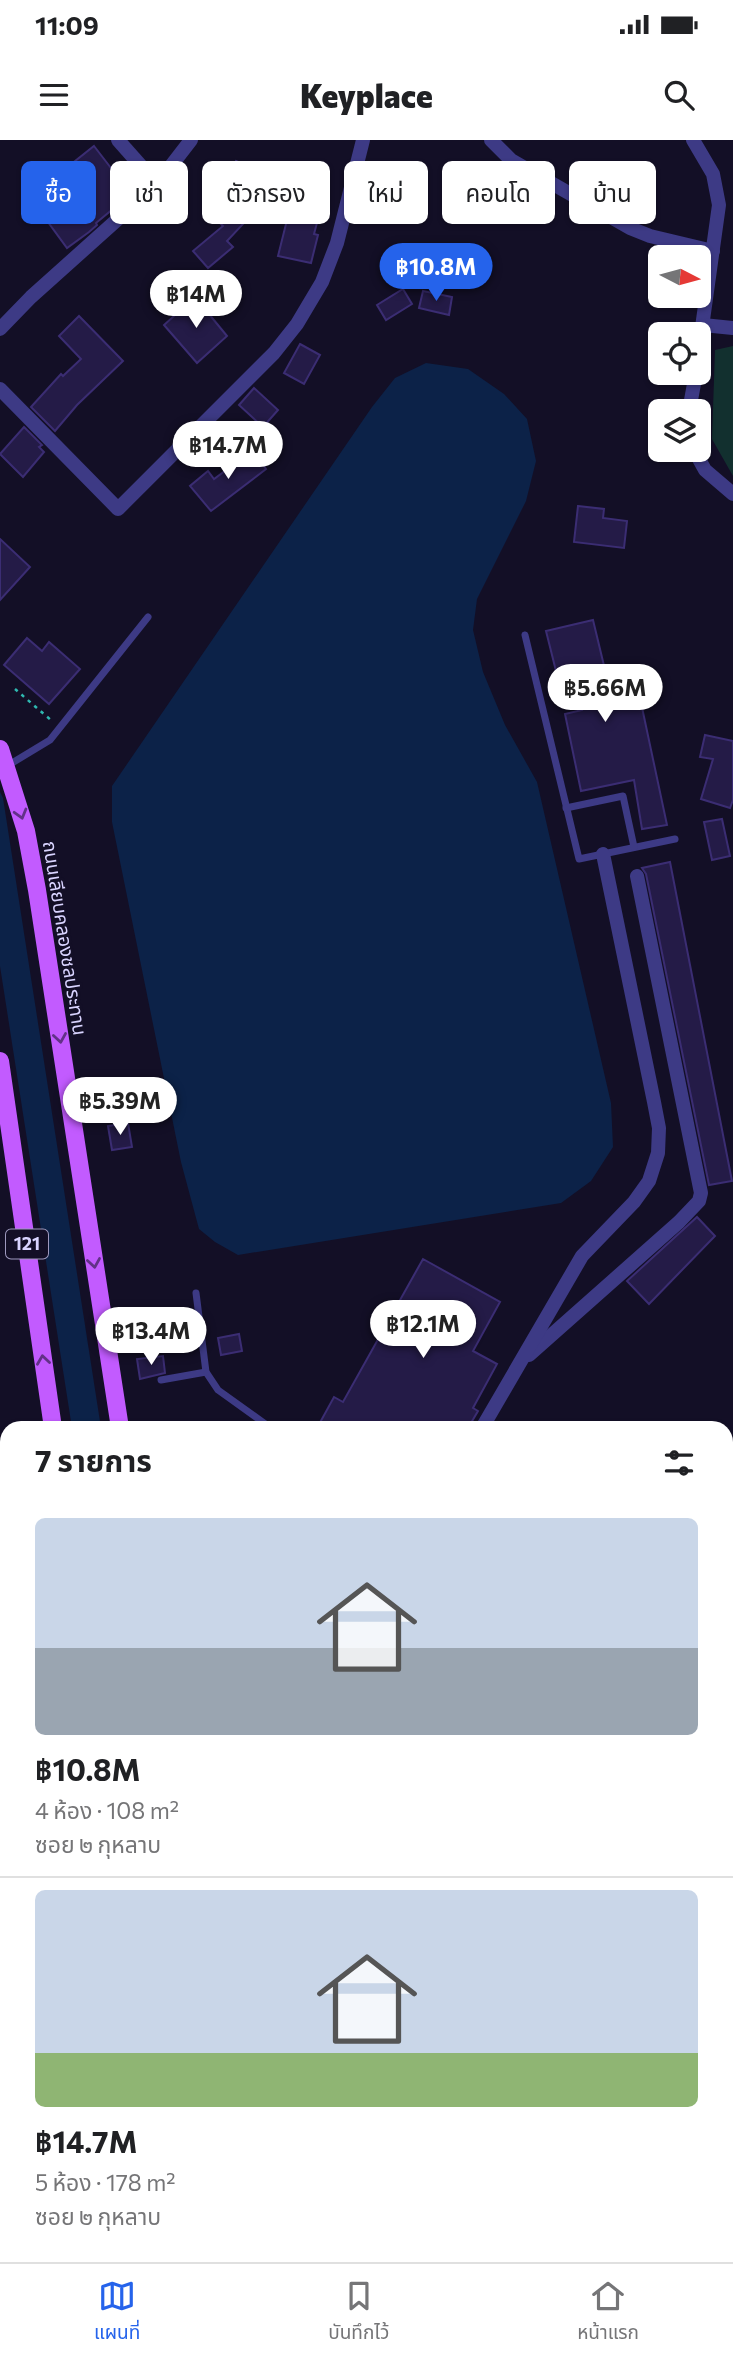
<!DOCTYPE html>
<html lang="th">
<head>
<meta charset="utf-8">
<style>
  body { margin:0; font-family:Commissioner,"Noto Sans Thai",sans-serif; background:#f2f2f2; color:#202124; height:100vh; display:flex; flex-direction:column; font-size:26px; white-space:nowrap }
  * { box-sizing:border-box; margin:0 }
  p { font-size:23px; color:#757577 }
  .icon { flex:none; width:38px; height:38px; fill:none; stroke:currentColor; stroke-width:2; stroke-linecap:round; stroke-linejoin:round }
  .map { position:relative; flex:1; overflow:hidden }
  .drawer { position:absolute; left:0px; top:1281px; width:733px; height:842px; display:flex; flex-direction:column; background:#fff; border-radius:21px 21px 0 0; box-shadow:0 2px 5px #0004 }
  .drawer>* { flex:none }
  .hud { position:absolute; left:21px; top:21px; width:691px; height:63px; display:flex; gap:14px }
  .needle { width:46px; rotate:96deg }
  .controls { position:absolute; left:648px; top:105px; display:grid; gap:14px }
  .controls a { display:grid; place-items:center; width:63px; height:63px; border-radius:10px; background:#fff; box-shadow:0 2px 5px #0004; font-size:35px }
  .price { position:absolute; translate:-50% -60px; padding:0 16px; border-radius:24px; background:#fff; color:#222; font-size:23px; line-height:46px; filter:drop-shadow(0 2px 4px #0008) }
  .price::after { content:''; position:absolute; left:50%; top:42px; width:21px; height:16px; margin-left:-10px; background:inherit; clip-path:polygon(0 0,100% 0,50% 100%) }
  .price.active { background:#2563eb; color:#fff }
  ul { padding:0; list-style:none }
  li { display:grid; align-content:center; gap:14px; height:371px; padding:0 35px }
  li+li { border-top:2px solid #e0e0e0 }
  li span { display:grid; place-items:center; height:217px; border-radius:10px; color:#555 }
  li>.icon { margin-inline-start:auto }
  span .icon { width:126px; height:126px; fill:#fffc; stroke-width:1 }
  li b { font-size:30px }
  h2 { display:flex; justify-content:space-between; align-items:center; height:84px; padding:0 35px; font-size:30px }
  .tag { padding:0 24px; border-radius:10px; background:#fff; box-shadow:0 2px 5px #0004; font-size:24px; line-height:63px }
  .tag.active { background:#2563eb; color:#fff }
  .status { display:flex; justify-content:space-between; align-items:center; height:49px; padding:0 35px; background:#fff; direction:ltr }
  .status svg { height:19px; fill:currentColor }
  header { display:flex; justify-content:space-between; align-items:center; height:91px; padding:0 35px; background:#fff; font-size:32px; font-weight:800 }
  .dock { display:flex; justify-content:space-around; align-items:center; height:98px; border-top:2px solid #e0e0e0; background:#fff; font-size:19px; color:#757577 }
  .dock a { display:grid; justify-items:center; gap:4px }
  .dock .active { color:#2563eb }
  .map>svg:first-child { display:block }
  .green { fill:#12302f }
  .water { fill:#0c2248 }
  .building { fill:#241b47; stroke:#3b2d73; stroke-width:2 }
  .lines { fill:none; stroke-linecap:round; stroke-linejoin:round }
  .path { stroke:#2fb8b0; stroke-width:2.5; stroke-dasharray:3.5 5; stroke-linecap:butt }
  .lane { stroke:#3d3a85; stroke-width:7 }
  .street { stroke:#3d3a85; stroke-width:14 }
  .primary { stroke:#c25bff; stroke-width:18 }
  .oneway { stroke:#623188 }
  .labels { text-anchor:middle; stroke-width:6; stroke-linejoin:round; paint-order:stroke }
  .shield { fill:#130f26; stroke:#9e99be; stroke-width:2 }
  .shield-label { font-size:18px; font-weight:bold; fill:#d9d4ff }
  .street-label { font-size:19px; fill:#d9d4ff; stroke:#130f26 }
</style>
</head>
<body>
<div class="status"><b>11:09</b><svg viewBox="0 0 49 12"><path d="M0 12V9h3v3zM5 12V6h3v6zM10 12V3h3v9zM15 12V0h3v12zM26 1h20v11H26zM47 4h2v5h-2z"/></svg></div>
<header><svg class="icon" aria-label="menu" viewBox="0 0 24 24"><path d="M4 6h16M4 12h16M4 18h16"/></svg>Keyplace<svg class="icon" aria-label="search" viewBox="0 0 24 24"><circle cx="10" cy="10" r="6"/><path d="M15 15l6 6"/></svg></header>
<div class="map">
<svg width="733" height="2122" viewBox="0 0 733 2122">
  <rect width="100%" height="100%" fill="#130f26"/>
  <!-- green -->
  <path class="green" d="M 733,206 L 733,336 L 712,299 L 715,210 Z"/>
  <!-- water -->
  <g class="water">
    <path d="M 426,223 L 468,229 L 504,254 L 527,279 L 536,321 L 526,361 L 477,459 L 473,490 L 483,532 L 505,585 L 537,642 L 611,963 L 613,1007 L 591,1041 L 561,1063 L 238,1115 L 215,1102 L 199,1089 L 181,1022 L 112,682 L 112,646 L 372,267 L 395,238 Z"/>
    <path d="M 0,652 L 3,658 L 101,1288 L 72,1288 L 0,826 Z"/>
  </g>
  <!-- building -->
  <g class="building">
    <path d="M 94,6 L 131,54 L 96,83 L 97,85 L 89,92 L 67,108 L 26,52 L 58,30 L 60,33 Z"/>
    <path d="M 236,21 L 267,35 L 265,38 L 325,53 L 314,94 L 318,95 L 311,123 L 278,116 L 288,76 L 258,68 L 227,101 L 233,107 L 208,128 L 193,111 L 223,86 L 209,72 L 229,51 L 224,49 Z"/>
    <path d="M 403,149 L 412,164 L 386,180 L 377,165 Z"/>
    <path d="M 423,151 L 452,157 L 449,175 L 419,168 Z"/>
    <path d="M 195,157 L 227,196 L 197,223 L 164,185 Z"/>
    <path d="M 79,176 L 123,221 L 77,265 L 55,291 L 31,267 L 61,234 L 63,236 L 81,219 L 59,196 Z"/>
    <path d="M 300,204 L 320,215 L 304,244 L 284,233 Z"/>
    <path d="M 254,248 L 278,270 L 263,287 L 239,265 Z"/>
    <path d="M 24,287 L 42,305 L 39,307 L 44,312 L 23,337 L 0,314 Z"/>
    <path d="M 253,310 L 266,329 L 211,371 L 190,346 L 208,331 L 214,339 Z"/>
    <path d="M 578,366 L 604,369 L 603,378 L 627,381 L 624,408 L 574,402 Z"/>
    <path d="M 0,399 L 30,427 L 0,460 Z"/>
    <path d="M 593,480 L 613,563 L 640,558 L 667,685 L 642,689 L 634,640 L 581,651 L 565,574 L 582,570 L 574,535 L 558,539 L 546,491 Z"/>
    <path d="M 27,498 L 42,511 L 49,502 L 80,529 L 49,564 L 4,525 Z"/>
    <path d="M 705,595 L 733,601 L 733,660 L 730,668 L 701,659 L 713,619 L 700,617 Z"/>
    <path d="M 722,679 L 730,716 L 712,720 L 704,682 Z"/>
    <path d="M 670,722 L 732,1041 L 709,1045 L 646,734 L 642,728 Z"/>
    <path d="M 128,983 L 132,1007 L 112,1010 L 108,986 Z"/>
    <path d="M 697,1077 L 715,1096 L 649,1164 L 627,1141 Z"/>
    <path d="M 423,1119 L 500,1162 L 473,1211 L 497,1224 L 473,1268 L 478,1271 L 468,1288 L 317,1288 L 334,1257 L 343,1262 Z"/>
    <path d="M 192,1172 L 196,1202 L 160,1206 L 157,1176 Z"/>
    <path d="M 239,1194 L 242,1211 L 221,1215 L 218,1198 Z"/>
    <path d="M 163,1216 L 165,1233 L 140,1239 L 137,1219 Z"/>
  </g>
  <g class="lines">
    <!-- path -->
    <path class="path" d="M 15,549 L 52,581"/>
    <!-- lane -->
    <g class="lane">
      <path d="M 525,495 L 579,719 L 675,699"/>
      <path d="M 7,626 L 50,600 L 148,477"/>
      <path d="M 566,668 L 623,656 L 634,707"/>
      <path d="M 196,1153 L 206,1232 L 218,1250 L 271,1288"/>
      <path d="M 161,1240 L 206,1232"/>
    </g>
    <!-- street -->
    <g class="street">
      <path d="M 118,0 L 157,44"/>
      <path d="M 491,0 L 511,20 L 630,88 L 650,96 L 713,111"/>
      <path d="M 693,0 L 713,34 L 719,65 L 698,216"/>
      <path d="M 703,185 L 733,188"/>
      <path d="M 0,189 L 31,157 L 157,44 L 191,0"/>
      <path d="M 0,249 L 118,369 L 274,213 L 297,184 L 322,142 L 337,103 L 363,0"/>
      <path d="M 689,271 L 696,233"/>
      <path d="M 694,310 L 705,330 L 733,354"/>
      <path d="M 529,1215 L 679,1082 L 699,1061 L 701,1053 L 637,736"/>
      <path d="M 482,1288 L 582,1116 L 634,1062 L 649,1041 L 658,1013 L 659,988 L 654,962 L 603,714"/>
      <path d="M 0,1382 L 7,1381"/>
      <path d="M 0,1742 L 7,1755"/>
      <path d="M 0,1829 L 7,1825"/>
      <path d="M 0,1959 L 7,1970"/>
      <path d="M 726,1978 L 733,1979"/>
      <path d="M 726,2091 L 733,2092"/>
      <path d="M 342,2122 L 343,2116"/>
      <path d="M 617,2122 L 618,2116"/>
    </g>
    <!-- primary -->
    <g class="primary">
      <path d="M 0,609 L 26,691 L 37,750 L 120,1288"/>
      <path d="M 0,921 L 53,1288"/>
      <path d="M 726,1758 L 733,1759"/>
      <path d="M 726,1834 L 733,1834"/>
    </g>
  </g>
  <!-- one-way arrows -->
  <defs><path id="oneway-chevron" d="M-2-3.5L2.5 0L-2 3.5" fill="none" stroke-width="1.6" stroke-linecap="round" stroke-linejoin="round" transform="scale(1.75)"/></defs>
  <g class="oneway">
    <use href="#oneway-chevron" transform="translate(21 674) rotate(74)"/>
    <use href="#oneway-chevron" transform="translate(60 898) rotate(81)"/>
    <use href="#oneway-chevron" transform="translate(94 1123) rotate(81)"/>
    <use href="#oneway-chevron" transform="translate(43 1220) rotate(-98)"/>
  </g>
  <g class="labels">
    <!-- shield labels -->
    <rect class="shield" x="6" y="1089.5" width="42" height="29" rx="5"/>
    <g class="shield-label">
      <text x="27" y="1110">121</text>
    </g>
    <!-- street labels -->
    <g class="street-label">
      <text transform="translate(65 798) rotate(81)" y="7">ถนนเลียบคลองชลประทาน</text>
    </g>
  </g>
</svg>
<div class="controls">
<a><svg class="needle" viewBox="-14 -14 28 28"><path d="M0-13l5 13h-10z" fill="#e53935"/><path d="M0 13l5-13h-10z" fill="#757577"/></svg></a>
<a><svg class="icon" aria-label="locate" viewBox="0 0 24 24"><circle cx="12" cy="12" r="6"/><path d="M12 2v4M12 18v4M2 12h4M18 12h4"/></svg></a>
<a><svg class="icon" aria-label="layers" viewBox="0 0 24 24"><path d="M12 4l9 5-9 5-9-5zM3 14l9 5 9-5"/></svg></a>
</div>
<b class="price active" style="left:436px;top:163px">฿10.8M</b>
<b class="price" style="left:196px;top:190px">฿14M</b>
<b class="price" style="left:228px;top:341px">฿14.7M</b>
<b class="price" style="left:605px;top:584px">฿5.66M</b>
<b class="price" style="left:120px;top:997px">฿5.39M</b>
<b class="price" style="left:423px;top:1220px">฿12.1M</b>
<b class="price" style="left:151px;top:1227px">฿13.4M</b>
<div class="hud">
<a class="tag active">ซื้อ</a>
<a class="tag">เช่า</a>
<a class="tag">ตัวกรอง</a>
<a class="tag">ใหม่</a>
<a class="tag">คอนโด</a>
<a class="tag">บ้าน</a>
</div>
<section class="drawer">
<h2>7 รายการ<svg class="icon" aria-label="filters" viewBox="0 0 24 24"><path d="M4 7h16M4 17h16"/><circle cx="9" cy="7" r="2"/><circle cx="15" cy="17" r="2"/></svg></h2>
<ul>
<li><span style="background:linear-gradient(#c9d6e8 60%,#9aa5b1 0)"><svg class="icon" aria-label="home" viewBox="0 0 24 24"><path d="M3 11l9-7 9 7M6 9v11h12V9"/></svg></span><div><b>฿10.8M</b><p>4 ห้อง · 108 m²</p><p>ซอย ๒ กุหลาบ</p></div></li>
<li><span style="background:linear-gradient(#c9d6e8 75%,#8fb573 0)"><svg class="icon" aria-label="home" viewBox="0 0 24 24"><path d="M3 11l9-7 9 7M6 9v11h12V9"/></svg></span><div><b>฿14.7M</b><p>5 ห้อง · 178 m²</p><p>ซอย ๒ กุหลาบ</p></div></li>
</ul>
</section>
</div>
<nav class="dock">
<a class="active"><svg class="icon" aria-label="map" viewBox="0 0 24 24"><path d="M3 6l6-2 6 2 6-2v14l-6 2-6-2-6 2zM9 4v14M15 6v14"/></svg>แผนที่</a>
<a><svg class="icon" aria-label="saved" viewBox="0 0 24 24"><path d="M7 4h10v16l-5-4-5 4z"/></svg>บันทึกไว้</a>
<a><svg class="icon" aria-label="home" viewBox="0 0 24 24"><path d="M3 11l9-7 9 7M6 9v11h12V9"/></svg>หน้าแรก</a>
</nav>
</body>
</html>
